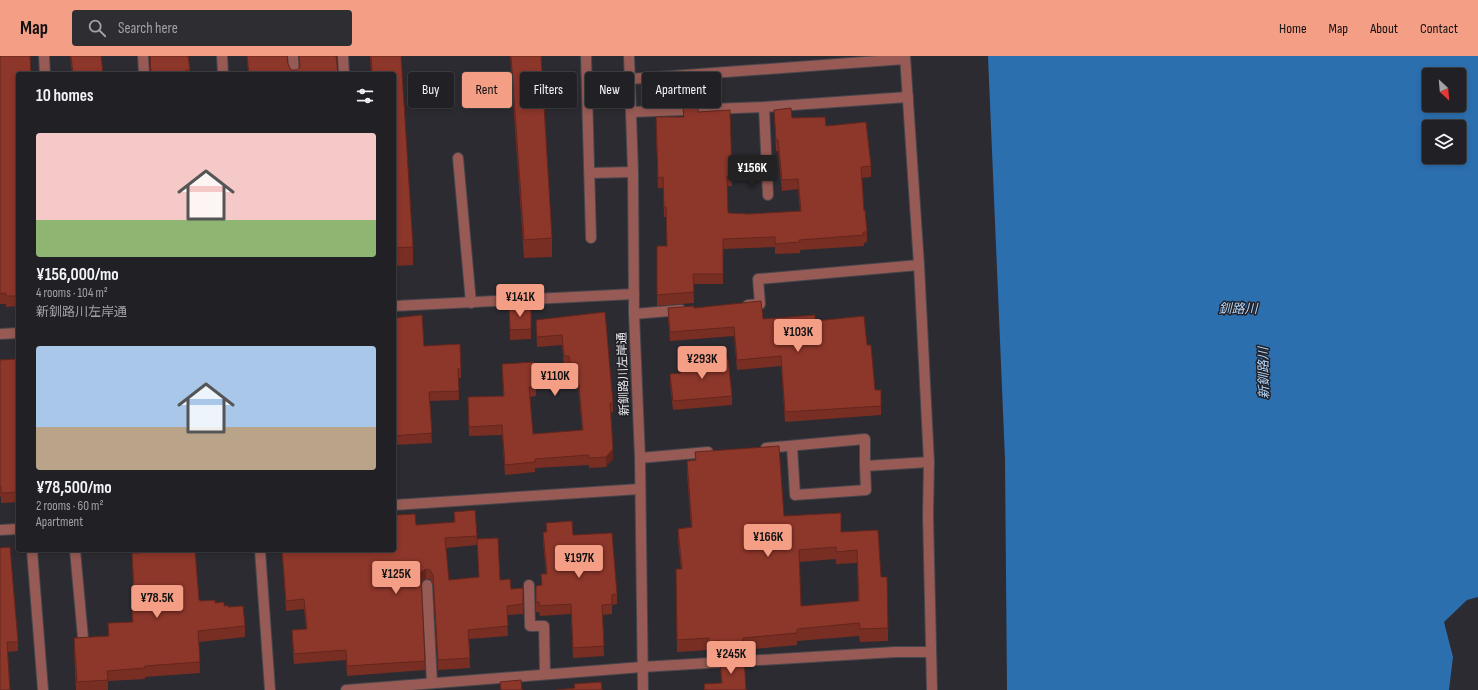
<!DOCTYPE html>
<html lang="en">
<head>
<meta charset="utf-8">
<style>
  body { margin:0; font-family:"Sofia Sans Condensed","Noto Sans JP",sans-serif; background:#2d2d32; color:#f1f3f6; height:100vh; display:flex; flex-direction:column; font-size:15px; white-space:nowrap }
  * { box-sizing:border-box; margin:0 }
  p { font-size:13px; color:#a2a3a7 }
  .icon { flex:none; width:22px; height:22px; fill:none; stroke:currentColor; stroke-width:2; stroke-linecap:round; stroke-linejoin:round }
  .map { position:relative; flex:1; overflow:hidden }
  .details { position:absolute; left:16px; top:16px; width:380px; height:480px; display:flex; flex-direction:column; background:#202025; border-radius:4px; box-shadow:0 2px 6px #0003,0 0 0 1px #3d3e42 }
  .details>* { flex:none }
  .guide { position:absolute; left:408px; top:16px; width:380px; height:36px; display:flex; gap:8px }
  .needle { width:26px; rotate:154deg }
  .buttons { position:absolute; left:1422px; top:12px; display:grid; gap:8px }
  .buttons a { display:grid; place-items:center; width:44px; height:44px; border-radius:4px; background:#202025; box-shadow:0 2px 6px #0003,0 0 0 1px #3d3e42; font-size:20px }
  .price { position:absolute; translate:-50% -34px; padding:0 9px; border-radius:4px; background:#f49e86; color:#111; font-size:13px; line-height:26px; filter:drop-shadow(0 1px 2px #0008) }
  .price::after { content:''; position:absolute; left:50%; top:24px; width:12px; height:9px; margin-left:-6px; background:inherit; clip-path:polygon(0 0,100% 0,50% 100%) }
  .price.current { background:#222; color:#fff }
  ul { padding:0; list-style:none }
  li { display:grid; align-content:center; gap:8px; height:212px; padding:0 20px }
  li span { display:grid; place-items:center; height:124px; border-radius:4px; color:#555 }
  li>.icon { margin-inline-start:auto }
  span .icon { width:72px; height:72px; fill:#fffc; stroke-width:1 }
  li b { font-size:17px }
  h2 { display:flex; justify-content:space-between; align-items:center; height:48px; padding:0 20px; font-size:17px }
  .chip { padding:0 14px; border-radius:4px; background:#202025; box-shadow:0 2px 6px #0003,0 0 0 1px #3d3e42; font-size:14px; line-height:36px }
  .chip.current { background:#f49e86; color:#111 }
  header { display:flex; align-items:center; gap:24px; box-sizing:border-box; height:56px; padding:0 20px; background:#f49e86; color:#111 }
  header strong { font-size:19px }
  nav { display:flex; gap:22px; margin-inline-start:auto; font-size:14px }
  .search { width:280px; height:36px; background:#2d2d32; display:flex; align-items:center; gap:10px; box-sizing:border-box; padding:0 14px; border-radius:4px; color:#a2a3a7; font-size:15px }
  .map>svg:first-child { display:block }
  .water { fill:#2c6faf; fill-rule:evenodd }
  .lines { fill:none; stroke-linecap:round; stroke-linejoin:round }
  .service-casing { stroke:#46464c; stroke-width:12 }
  .minor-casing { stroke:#46464c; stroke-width:12 }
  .service { stroke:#975a54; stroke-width:10 }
  .minor { stroke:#975a54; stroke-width:10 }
  .wall { fill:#792e24; fill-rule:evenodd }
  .shaded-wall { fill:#63261d }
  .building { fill:#8d362a; stroke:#63261d; fill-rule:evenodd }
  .labels { text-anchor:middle; stroke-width:3; stroke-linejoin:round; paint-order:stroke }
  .street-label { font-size:12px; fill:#ebebef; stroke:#212127 }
  .water-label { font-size:13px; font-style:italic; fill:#b3d4f7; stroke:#212127 }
</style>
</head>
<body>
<header>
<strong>Map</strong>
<div class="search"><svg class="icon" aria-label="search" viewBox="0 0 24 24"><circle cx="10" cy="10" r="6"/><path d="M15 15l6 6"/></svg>Search here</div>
<nav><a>Home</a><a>Map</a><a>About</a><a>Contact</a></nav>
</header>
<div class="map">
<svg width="1478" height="634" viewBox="0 0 1478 634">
  <rect width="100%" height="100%" fill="#2b2b31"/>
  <!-- water -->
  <path class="water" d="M 988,0 L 1478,0 L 1478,541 L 1467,544 L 1444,566 L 1453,601 L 1449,634 L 1007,634 L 1005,403 ZM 1429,19 L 1459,19 L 1459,49 L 1429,49 ZM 1429,71 L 1459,71 L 1459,101 L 1429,101 Z"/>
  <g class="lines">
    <defs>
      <g id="service">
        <path d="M 143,0 L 144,18"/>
        <path d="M 293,0 L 294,18"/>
        <path d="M 343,0 L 344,18"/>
        <path d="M 586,0 L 591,182"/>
        <path d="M 587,24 L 630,23 L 905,3"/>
        <path d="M 764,51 L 768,139"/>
        <path d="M 458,102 L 471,247"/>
        <path d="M 590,117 L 633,116"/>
        <path d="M 748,249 L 760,248 L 758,223 L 919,209"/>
        <path d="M 634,258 L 681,254"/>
        <path d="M 792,390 L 795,439 L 866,434 L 865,410"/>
        <path d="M 766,392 L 865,383 L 865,410 L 929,406"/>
        <path d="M 640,402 L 708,396"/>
        <path d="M 32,494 L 43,634"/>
        <path d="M 75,494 L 83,582"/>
        <path d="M 427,529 L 432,627"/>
        <path d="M 529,529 L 530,570 L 544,570 L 545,618"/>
      </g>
      <g id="minor">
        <path d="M 44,0 L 45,18"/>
        <path d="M 222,0 L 223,18"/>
        <path d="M 629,0 L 633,116 L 634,258 L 640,402 L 643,634"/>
        <path d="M 905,0 L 919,209 L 929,406 L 928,459 L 932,634"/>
        <path d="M 631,56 L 764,51 L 908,41"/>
        <path d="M 394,250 L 634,238"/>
        <path d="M 0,278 L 18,277"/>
        <path d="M 394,449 L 640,433"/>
        <path d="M 0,474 L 18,473"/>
        <path d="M 260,494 L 270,634"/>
        <path d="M 346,634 L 642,611 L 895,596 L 931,596"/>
      </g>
    </defs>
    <!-- service casing -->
    <use href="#service" class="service-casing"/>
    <!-- minor casing -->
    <use href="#minor" class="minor-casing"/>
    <!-- service -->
    <use href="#service" class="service"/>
    <!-- minor -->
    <use href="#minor" class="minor"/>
  </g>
  <!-- wall -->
  <g class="wall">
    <path d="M 0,0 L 18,18 L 18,250 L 6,251 L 6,248 L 0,248 Z"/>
    <path d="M 70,0 L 101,0 L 103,18 L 72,18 Z"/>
    <path d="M 150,0 L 188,0 L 190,18 L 151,18 Z"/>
    <path d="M 247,0 L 287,0 L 288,8 L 291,14 L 297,14 L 299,11 L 299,0 L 336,0 L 338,18 L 248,18 Z"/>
    <path d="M 370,0 L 401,0 L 413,191 L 413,209 L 394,210 L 394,18 L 371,18 Z"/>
    <path d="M 510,0 L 541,0 L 552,182 L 552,201 L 524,202 Z"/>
    <path d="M 774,54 L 792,62 L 826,70 L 871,110 L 871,121 L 862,122 L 864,155 L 867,176 L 867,186 L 864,187 L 864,190 L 800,194 L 800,197 L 775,198 L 775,191 L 723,193 L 723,228 L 693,228 L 694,247 L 657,250 L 657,190 L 667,190 L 666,161 L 664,161 L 663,132 L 658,132 L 656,72 L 683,61 L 698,56 L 732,120 L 732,130 L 727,130 L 728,157 L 749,158 L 800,155 L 798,133 L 782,135 L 778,95 L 776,95 Z"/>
    <path d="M 509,252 L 531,273 L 531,283 L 510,284 Z"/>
    <path d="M 668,252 L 694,252 L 763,263 L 815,265 L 867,289 L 875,334 L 881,350 L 881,359 L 785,366 L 781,310 L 737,314 L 734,280 L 670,285 L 668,262 Z"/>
    <path d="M 605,256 L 613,347 L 613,356 L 611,357 L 613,403 L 606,411 L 589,412 L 589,409 L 535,412 L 535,416 L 505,419 L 502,379 L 469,380 L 468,341 L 503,340 L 502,308 L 536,330 L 536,340 L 530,341 L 533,378 L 582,374 L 577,317 L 570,317 L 569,310 L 564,310 L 562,289 L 537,291 L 536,264 Z"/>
    <path d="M 394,262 L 424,290 L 461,313 L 461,322 L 458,322 L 459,344 L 429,345 L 432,387 L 394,389 Z"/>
    <path d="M 18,303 L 18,369 L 17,369 L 18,389 L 18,446 L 1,447 L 1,440 L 0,441 L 0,304 Z"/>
    <path d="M 681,306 L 732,340 L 732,349 L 673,354 L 670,327 L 670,318 L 681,317 Z"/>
    <path d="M 695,396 L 784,460 L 841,476 L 881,521 L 888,572 L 888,585 L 860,586 L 859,580 L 797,585 L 797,589 L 743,594 L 743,598 L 720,600 L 720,597 L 709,598 L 709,594 L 677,596 L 676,513 L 681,513 L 678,485 L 678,473 L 691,471 L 687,417 L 687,405 L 695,404 ZM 836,503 L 836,508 L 857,507 L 858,545 L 801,550 L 799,506 Z"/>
    <path d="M 454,456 L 477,480 L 477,489 L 446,492 L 449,524 L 479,521 L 477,483 L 500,524 L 511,533 L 523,532 L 523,558 L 507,559 L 508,580 L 469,583 L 470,612 L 438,614 L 433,529 L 430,523 L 426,523 L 421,526 L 421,528 L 425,614 L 347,620 L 346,604 L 294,608 L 292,584 L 292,574 L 306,573 L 304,553 L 286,555 L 282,494 L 394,494 L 416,469 L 454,466 Z"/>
    <path d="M 546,467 L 573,479 L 617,538 L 617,548 L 612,549 L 612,558 L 602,559 L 604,600 L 573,602 L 571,558 L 540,560 L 539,556 L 536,556 L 536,530 L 541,529 L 541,518 L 546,518 L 543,486 L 543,476 L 546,476 Z"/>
    <path d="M 0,492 L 18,586 L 18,595 L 7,596 Z"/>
    <path d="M 140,494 L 195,494 L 199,544 L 201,545 L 215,547 L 224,550 L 228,551 L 245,570 L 245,581 L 199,586 L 200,617 L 145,621 L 145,623 L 108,625 L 108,634 L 76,634 L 74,593 L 74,582 L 108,580 L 108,567 L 132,566 L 131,531 L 133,531 L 132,497 L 140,497 Z"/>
    <path d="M 720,602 L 746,634 L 704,634 L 704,628 L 721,627 Z"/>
  </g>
  <!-- shaded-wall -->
  <g class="shaded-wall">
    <path d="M 613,393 L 613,403 L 606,411 L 606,401 Z"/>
    <path d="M 426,513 L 426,523 L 421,526 L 421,529 L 421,516 Z"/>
  </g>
  <!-- building -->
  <g class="building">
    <path d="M 0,0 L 30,0 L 31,18 L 18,18 L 18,240 L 6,240 L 6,237 L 0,238 Z"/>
    <path d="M 71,0 L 101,0 L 103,18 L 73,18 Z"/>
    <path d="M 150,0 L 188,0 L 190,14 L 186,14 L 186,18 L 151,18 Z"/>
    <path d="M 247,0 L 287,0 L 288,8 L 291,14 L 297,14 L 300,11 L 299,0 L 336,0 L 338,18 L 249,18 Z"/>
    <path d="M 371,0 L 401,0 L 413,191 L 394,192 L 394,18 L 372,18 Z"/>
    <path d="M 511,0 L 541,0 L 552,182 L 524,184 Z"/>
    <path d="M 683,52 L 698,52 L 698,56 L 730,54 L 732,120 L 727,120 L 728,157 L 749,158 L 801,155 L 798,123 L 782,124 L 778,84 L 776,84 L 774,54 L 791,52 L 792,62 L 825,61 L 826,70 L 866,66 L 871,110 L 861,111 L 864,155 L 865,154 L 867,176 L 863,176 L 864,179 L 799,184 L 800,186 L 775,188 L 775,181 L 723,183 L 723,218 L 693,218 L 694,236 L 657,239 L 657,190 L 667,190 L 666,151 L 664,151 L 663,121 L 658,122 L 656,61 L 684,61 Z"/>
    <path d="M 761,245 L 763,263 L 815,259 L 815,265 L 864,260 L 867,289 L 871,289 L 875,334 L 881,334 L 881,350 L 785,356 L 781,300 L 737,304 L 734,271 L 670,276 L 668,252 L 694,250 L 694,252 Z"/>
    <path d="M 531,251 L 531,273 L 510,274 L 509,252 Z"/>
    <path d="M 605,256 L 613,347 L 610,347 L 613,393 L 606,401 L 589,402 L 589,399 L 535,403 L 535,406 L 505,409 L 502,369 L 469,371 L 468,341 L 504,340 L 502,308 L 534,306 L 536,330 L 529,331 L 533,378 L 583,374 L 577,307 L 570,307 L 569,300 L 564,300 L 562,279 L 537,281 L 536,264 Z"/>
    <path d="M 422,259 L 424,290 L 460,288 L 461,313 L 458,313 L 459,335 L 429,336 L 432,377 L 394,380 L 394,262 Z"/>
    <path d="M 18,303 L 18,359 L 16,359 L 18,389 L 18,436 L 1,437 L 1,430 L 0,430 L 0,304 Z"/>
    <path d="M 728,303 L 732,340 L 673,345 L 670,318 L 681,317 L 681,306 Z"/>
    <path d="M 779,390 L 784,460 L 841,457 L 841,476 L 878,474 L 881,521 L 887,521 L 888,572 L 860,573 L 859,567 L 797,573 L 797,577 L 743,582 L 743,586 L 720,587 L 720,585 L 709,586 L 709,582 L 677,584 L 676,513 L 682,513 L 678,473 L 692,471 L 687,405 L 696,404 L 695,396 ZM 836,491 L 836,496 L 857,494 L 859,545 L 801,550 L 799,494 Z"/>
    <path d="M 475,454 L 477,480 L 445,482 L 449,524 L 479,521 L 477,483 L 498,482 L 500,524 L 510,523 L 511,533 L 523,532 L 523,548 L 507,550 L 508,570 L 468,574 L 470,602 L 438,604 L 433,519 L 430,514 L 426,513 L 421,516 L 421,520 L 425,605 L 347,610 L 346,594 L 294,598 L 292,574 L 307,573 L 304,543 L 286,545 L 282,494 L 394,494 L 394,465 L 397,464 L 396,459 L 415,458 L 416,469 L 455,466 L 454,456 Z"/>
    <path d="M 572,465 L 573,479 L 612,477 L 617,538 L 612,539 L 612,548 L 602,549 L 604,590 L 573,592 L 571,548 L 540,550 L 539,546 L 536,546 L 536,530 L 542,529 L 541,518 L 547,518 L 543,476 L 547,476 L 546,467 Z"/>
    <path d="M 10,491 L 18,586 L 7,586 L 10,634 L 0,634 L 0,492 Z"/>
    <path d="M 140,494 L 195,494 L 199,544 L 201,545 L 215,544 L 215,547 L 224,546 L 224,550 L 228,549 L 228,551 L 243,550 L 245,570 L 198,575 L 200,606 L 145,610 L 145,612 L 107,615 L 108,624 L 77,626 L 74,582 L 109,580 L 108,567 L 133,566 L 131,531 L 134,531 L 132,497 L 140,497 Z"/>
    <path d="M 744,600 L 746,634 L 705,634 L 704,628 L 722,627 L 720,602 Z"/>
    <path d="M 521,624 L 522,634 L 501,634 L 500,626 Z"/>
    <path d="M 601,626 L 602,634 L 556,634 L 575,632 L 574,628 Z"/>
  </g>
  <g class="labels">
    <!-- street labels -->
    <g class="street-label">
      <text transform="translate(623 318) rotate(-92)" y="4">新釧路川左岸通</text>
    </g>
    <!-- water labels -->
    <g class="water-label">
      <text x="1238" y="257">釧路川</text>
      <text transform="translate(1263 317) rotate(-91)" y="5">新釧路川</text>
    </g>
  </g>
</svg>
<div class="buttons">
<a><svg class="needle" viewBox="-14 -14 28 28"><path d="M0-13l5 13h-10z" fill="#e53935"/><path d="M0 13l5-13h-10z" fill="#a2a3a7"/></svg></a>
<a><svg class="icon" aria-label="layers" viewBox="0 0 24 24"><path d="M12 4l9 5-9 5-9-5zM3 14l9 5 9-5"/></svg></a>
</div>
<b class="price current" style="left:752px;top:133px">¥156K</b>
<b class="price" style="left:520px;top:262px">¥141K</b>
<b class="price" style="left:798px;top:297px">¥103K</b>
<b class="price" style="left:702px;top:324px">¥293K</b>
<b class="price" style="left:555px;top:341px">¥110K</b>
<b class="price" style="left:768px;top:502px">¥166K</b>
<b class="price" style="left:579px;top:523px">¥197K</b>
<b class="price" style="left:396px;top:539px">¥125K</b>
<b class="price" style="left:157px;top:563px">¥78.5K</b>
<b class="price" style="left:731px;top:619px">¥245K</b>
<div class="guide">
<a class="chip">Buy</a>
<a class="chip current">Rent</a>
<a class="chip">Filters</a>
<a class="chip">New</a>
<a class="chip">Apartment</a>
</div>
<section class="details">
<h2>10 homes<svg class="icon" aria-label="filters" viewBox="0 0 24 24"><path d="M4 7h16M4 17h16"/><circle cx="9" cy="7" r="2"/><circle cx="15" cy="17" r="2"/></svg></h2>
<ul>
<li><span style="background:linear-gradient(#f6c9c9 70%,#8fb573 0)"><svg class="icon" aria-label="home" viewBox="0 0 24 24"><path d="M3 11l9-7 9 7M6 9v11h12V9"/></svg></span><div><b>¥156,000/mo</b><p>4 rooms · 104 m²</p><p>新釧路川左岸通</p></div></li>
<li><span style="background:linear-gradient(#a9c7e8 65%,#b9a48a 0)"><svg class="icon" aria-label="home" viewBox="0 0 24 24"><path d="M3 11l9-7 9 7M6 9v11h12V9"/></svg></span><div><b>¥78,500/mo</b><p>2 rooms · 60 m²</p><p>Apartment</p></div></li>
</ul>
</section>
</div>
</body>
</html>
